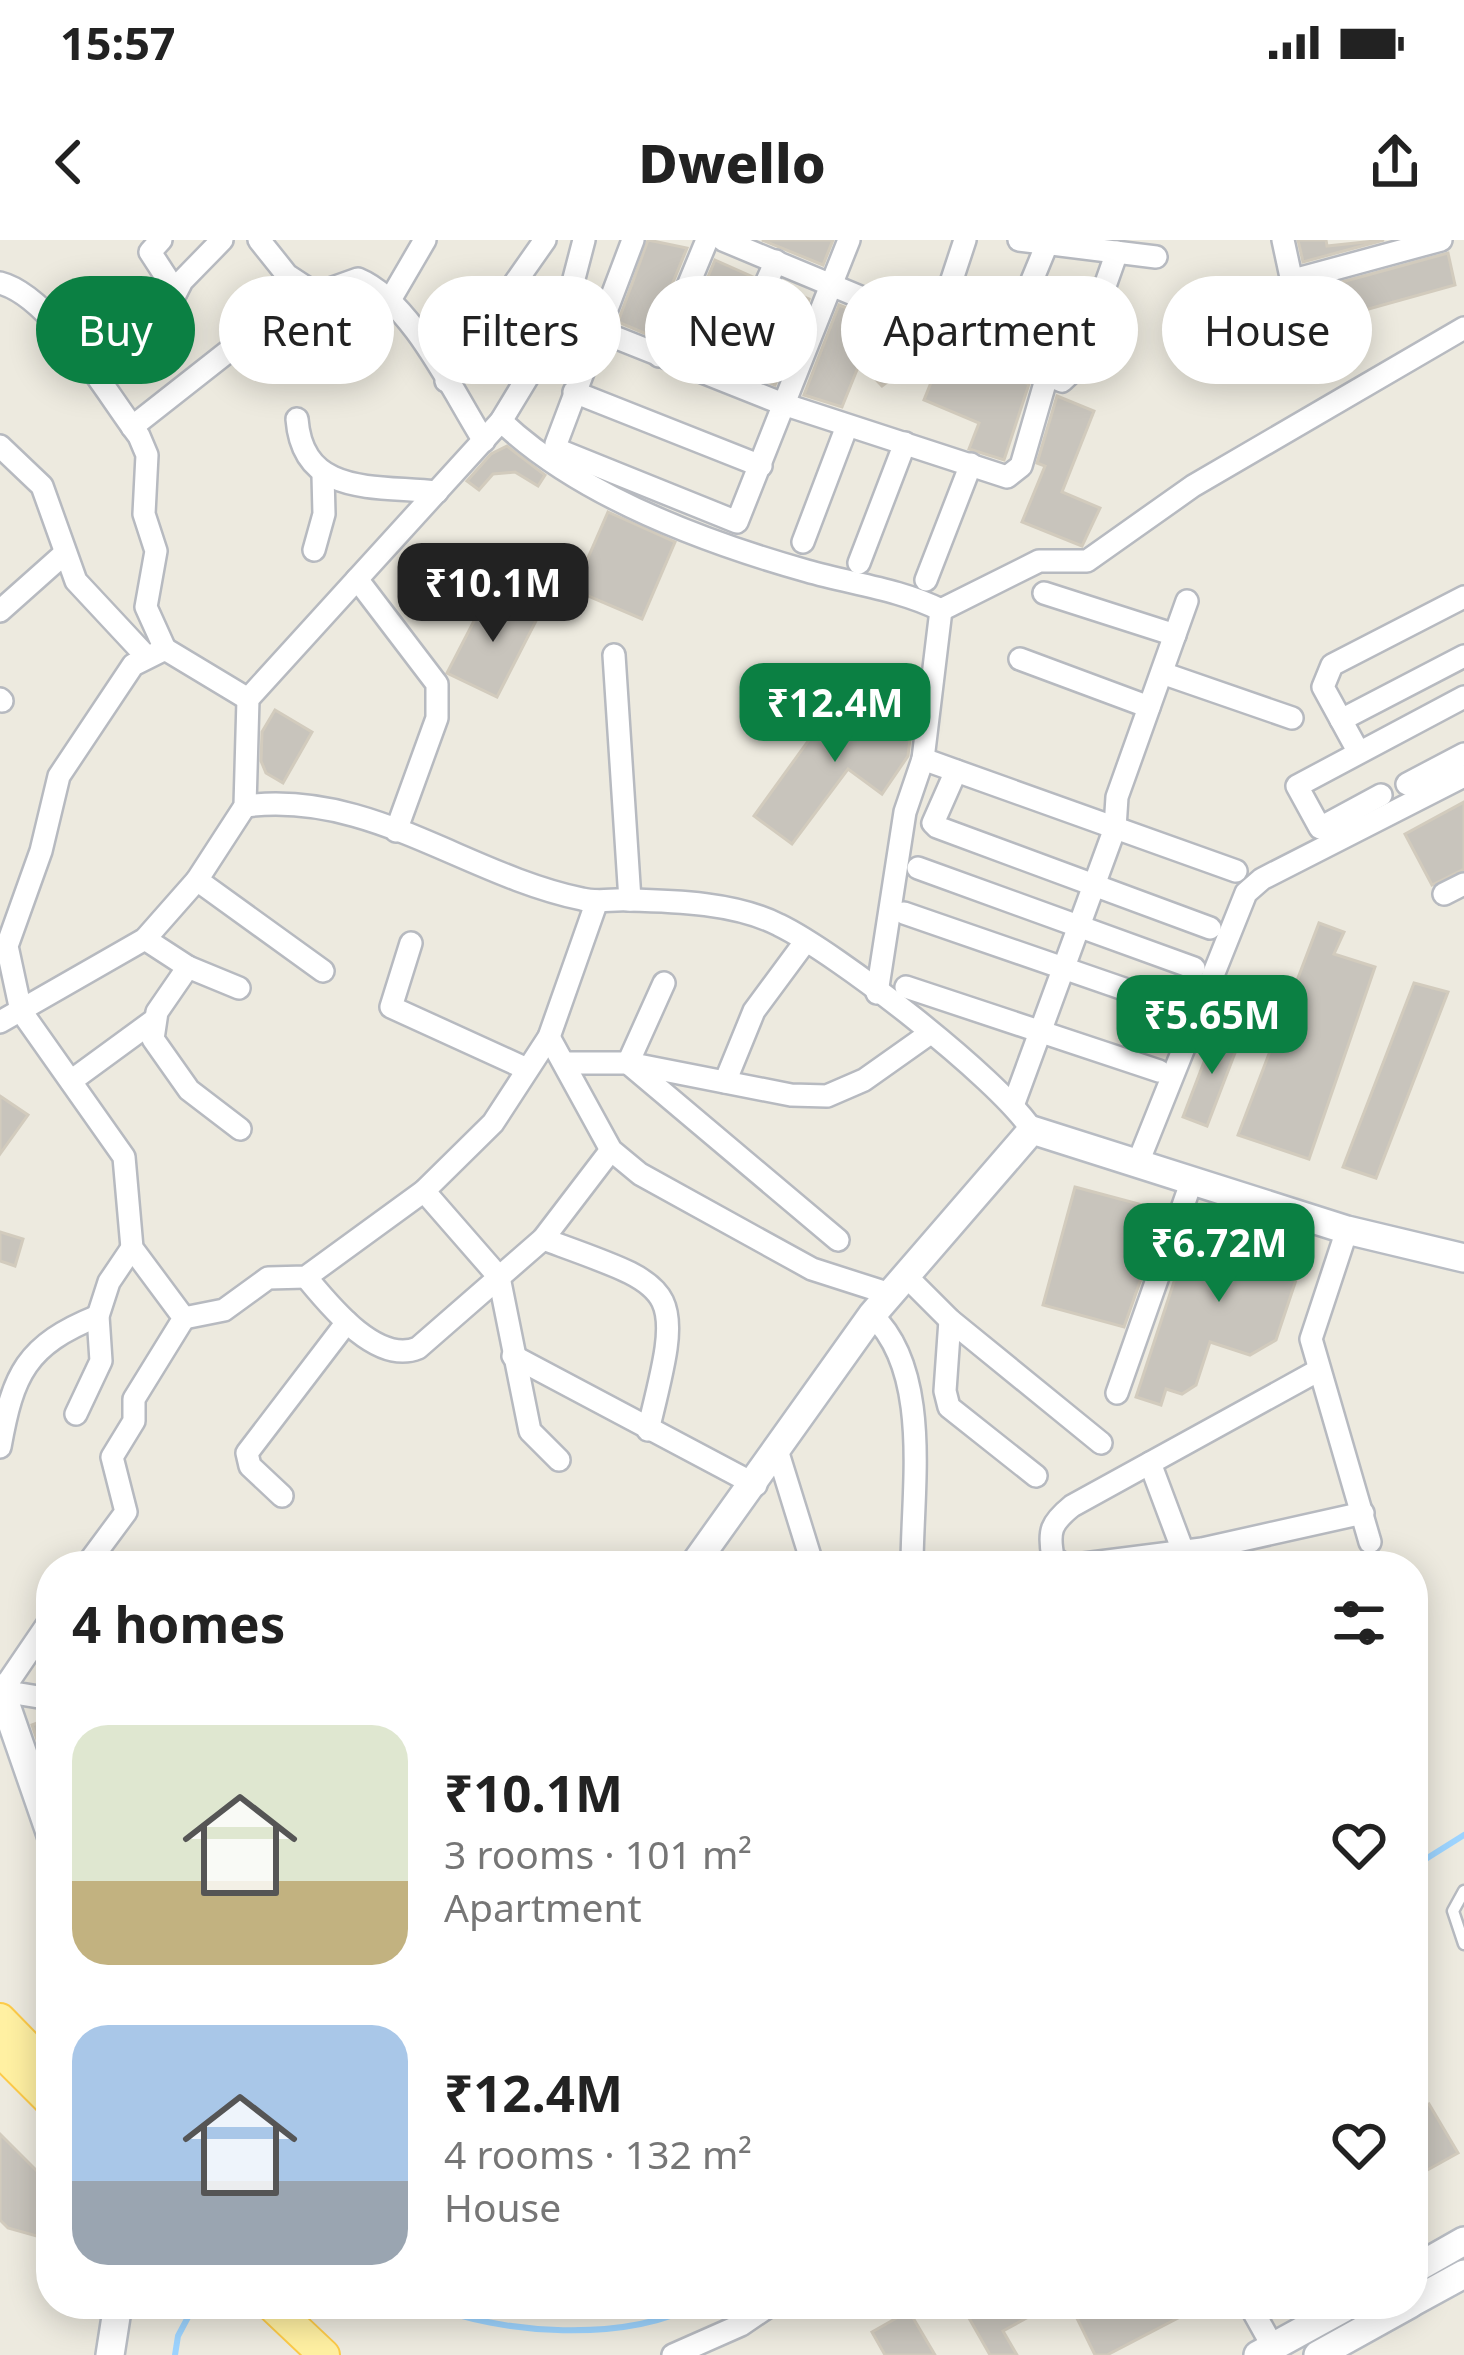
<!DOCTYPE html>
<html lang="en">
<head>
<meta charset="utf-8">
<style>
  body { margin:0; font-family:"Noto Sans",sans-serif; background:#f2f2f2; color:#222; height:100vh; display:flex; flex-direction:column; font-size:45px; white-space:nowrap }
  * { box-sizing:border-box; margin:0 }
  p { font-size:39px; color:#767676 }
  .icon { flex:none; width:66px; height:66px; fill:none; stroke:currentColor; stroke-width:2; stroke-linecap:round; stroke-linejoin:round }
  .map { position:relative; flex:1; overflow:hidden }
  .details { position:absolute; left:36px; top:1311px; width:1392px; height:768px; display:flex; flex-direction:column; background:#fff; border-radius:48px; box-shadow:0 6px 30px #0003 }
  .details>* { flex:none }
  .hud { position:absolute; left:36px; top:36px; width:1392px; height:108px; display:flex; gap:24px }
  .price { position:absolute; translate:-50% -102px; padding:0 27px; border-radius:24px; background:#0b8043; color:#fff; font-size:39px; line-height:78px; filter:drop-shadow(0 3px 6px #0008) }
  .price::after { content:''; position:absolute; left:50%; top:72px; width:36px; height:27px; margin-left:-18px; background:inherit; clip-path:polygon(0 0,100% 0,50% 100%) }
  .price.current { background:#222; color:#fff }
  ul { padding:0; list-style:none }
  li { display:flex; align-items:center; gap:36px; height:300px; padding:0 36px }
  li span { display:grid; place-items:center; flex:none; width:336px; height:240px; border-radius:36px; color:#555 }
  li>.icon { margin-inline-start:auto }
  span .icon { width:144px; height:144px; fill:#fffc; stroke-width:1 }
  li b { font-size:51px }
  h2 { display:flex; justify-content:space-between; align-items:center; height:144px; padding:0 36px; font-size:51px }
  .chip { padding:0 42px; border-radius:54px; background:#fff; box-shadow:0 6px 30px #0003; font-size:42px; line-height:108px }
  .chip.current { background:#0b8043; color:#fff }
  .status { display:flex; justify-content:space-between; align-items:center; height:84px; padding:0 60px; background:#fff; direction:ltr }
  .status svg { height:33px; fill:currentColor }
  header { display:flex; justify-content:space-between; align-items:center; height:156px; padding:0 36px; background:#fff; font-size:54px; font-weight:800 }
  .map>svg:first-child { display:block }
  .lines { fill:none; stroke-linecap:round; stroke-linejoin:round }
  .stream { stroke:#9dd4ff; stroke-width:6 }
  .building { fill:#c8c4bc; stroke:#d2cbbd; stroke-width:3 }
  .lane-casing { stroke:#b7bac0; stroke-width:15 }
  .street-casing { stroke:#b7bac0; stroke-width:26 }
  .secondary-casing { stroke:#b8bcc3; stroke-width:32 }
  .primary-casing { stroke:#fdcb48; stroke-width:34 }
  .lane { stroke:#fff; stroke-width:10 }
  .street { stroke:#fff; stroke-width:21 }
  .secondary { stroke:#fff; stroke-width:27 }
  .primary { stroke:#fff0a2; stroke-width:30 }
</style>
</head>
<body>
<div class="status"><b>15:57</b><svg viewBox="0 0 49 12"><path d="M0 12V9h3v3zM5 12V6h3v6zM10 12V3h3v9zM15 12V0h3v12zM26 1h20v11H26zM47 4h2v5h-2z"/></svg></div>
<header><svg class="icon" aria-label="back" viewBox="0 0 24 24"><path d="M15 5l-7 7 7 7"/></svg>Dwello<svg class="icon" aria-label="share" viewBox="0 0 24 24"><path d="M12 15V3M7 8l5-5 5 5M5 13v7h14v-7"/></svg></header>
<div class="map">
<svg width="1464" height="2115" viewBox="0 0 1464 2115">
  <rect width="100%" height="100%" fill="#edeadf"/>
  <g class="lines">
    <!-- stream -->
    <g class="stream">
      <path d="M 1413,1627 L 1464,1595"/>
      <path d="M 425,2064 C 503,2095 623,2103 699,2064"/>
      <path d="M 175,2115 L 178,2096 L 195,2064"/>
    </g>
  </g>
  <!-- building -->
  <g class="building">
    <path d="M 648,0 L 687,8 L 651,96 L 618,82 Z"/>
    <path d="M 762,0 L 833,0 L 823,25 Z"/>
    <path d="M 1298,0 L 1326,0 L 1327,6 L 1384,0 L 1303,22 Z"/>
    <path d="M 1448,13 L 1455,45 L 1311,85 L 1309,51 Z"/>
    <path d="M 715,20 L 753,37 L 715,121 L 679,107 Z"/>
    <path d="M 781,47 L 809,59 L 775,145 L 743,132 Z"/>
    <path d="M 839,65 L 877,80 L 842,167 L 804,155 Z"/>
    <path d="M 943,113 L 1029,144 L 1004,220 L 969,209 L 979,183 L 924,160 Z"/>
    <path d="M 888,124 L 895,136 L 882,146 L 863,126 Z"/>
    <path d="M 1057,156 L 1094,171 L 1062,252 L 1100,268 L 1082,306 L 1022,282 L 1045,226 L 1037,223 Z"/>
    <path d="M 507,206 L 545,235 L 538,246 L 515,232 L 493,234 L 479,250 L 467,241 L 491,214 Z"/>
    <path d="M 608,272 L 675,302 L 642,379 L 574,350 Z"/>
    <path d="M 489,352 L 538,377 L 497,457 L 447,433 Z"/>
    <path d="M 845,450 L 910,499 L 908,516 L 882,554 L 848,529 L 792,604 L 754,576 Z"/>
    <path d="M 275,470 L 312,492 L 283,543 L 266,533 L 261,521 L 262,492 Z"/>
    <path d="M 1464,562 L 1464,629 L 1432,645 L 1405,594 Z"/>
    <path d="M 1319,683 L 1344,692 L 1334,714 L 1375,727 L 1309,919 L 1238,895 Z"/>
    <path d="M 1414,743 L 1448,752 L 1376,938 L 1343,927 Z"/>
    <path d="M 1217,788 L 1241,797 L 1207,886 L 1183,877 Z"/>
    <path d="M 0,856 L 28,875 L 0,914 Z"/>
    <path d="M 1075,947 L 1165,971 L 1124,1087 L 1043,1065 Z"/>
    <path d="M 1195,978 L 1305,1013 L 1276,1100 L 1250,1115 L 1210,1102 L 1196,1145 L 1182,1154 L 1166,1149 L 1161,1165 L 1136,1157 Z"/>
    <path d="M 0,992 L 23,999 L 15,1026 L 0,1021 Z"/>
    <path d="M 51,1478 L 51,1534 L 49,1535 L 32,1485 Z"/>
    <path d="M 1429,1864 L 1458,1913 L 1413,1938 L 1413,1873 Z"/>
    <path d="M 0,1894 L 51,1945 L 51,2000 L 8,1988 L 0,1980 Z"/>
    <path d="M 961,2064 L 1052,2064 L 1003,2091 L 1017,2115 L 990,2115 Z"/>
    <path d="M 1070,2064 L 1205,2064 L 1107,2115 L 1095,2115 Z"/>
    <path d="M 909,2071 L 935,2115 L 885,2115 L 872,2092 Z"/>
  </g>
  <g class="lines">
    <defs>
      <g id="lane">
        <path d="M 465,1326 L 478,1326"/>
        <path d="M 1464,1651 L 1453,1671 L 1464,1704"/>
      </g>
      <g id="street">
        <path d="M 161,0 L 150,12 L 176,52"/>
        <path d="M 259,0 L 287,35 L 316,54 L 358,39 C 411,61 453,152 484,201"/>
        <path d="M 633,0 L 556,204 L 561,211 L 737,282 L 849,0"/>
        <path d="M 723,0 L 1062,141 L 1076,128 L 1117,12"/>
        <path d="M 1019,0 L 1156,17"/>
        <path d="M 1283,0 L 1297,65"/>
        <path d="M 1290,41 L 1441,0"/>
        <path d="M 0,43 C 51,56 107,154 139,196 L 147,215 L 144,274 L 156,311 L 146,367 L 165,409"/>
        <path d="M 390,60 L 425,0"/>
        <path d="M 564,77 L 783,164 L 1007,237 L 1021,226 L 1047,136"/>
        <path d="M 935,91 L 965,0"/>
        <path d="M 659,116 L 707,0"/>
        <path d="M 1000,118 L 1047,4"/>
        <path d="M 88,128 L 162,80 L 182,41 L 222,0"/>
        <path d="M 724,137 L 776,21"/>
        <path d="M 446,141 L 545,0"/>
        <path d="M 574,152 L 761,226"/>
        <path d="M 297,179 C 303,257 375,245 437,252"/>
        <path d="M 501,181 C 579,255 704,302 807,331 C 852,344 899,349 941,370 L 923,519 L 905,572 L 877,753"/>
        <path d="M 132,187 L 249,95"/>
        <path d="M 0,206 L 42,246 L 76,341 L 145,415"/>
        <path d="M 803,302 L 847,186"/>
        <path d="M 314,310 L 324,274 L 323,235"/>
        <path d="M 859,323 L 905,203"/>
        <path d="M 357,339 L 437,444 L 437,478 L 396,591"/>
        <path d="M 926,340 L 971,224"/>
        <path d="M 1044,353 L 1175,395"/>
        <path d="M 941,370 L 1039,321 L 1087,321 L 1193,246 L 1464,88"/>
        <path d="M 0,371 L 64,314"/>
        <path d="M 614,415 L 630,660"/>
        <path d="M 1020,419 L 1149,467"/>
        <path d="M 1162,433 L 1292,478"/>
        <path d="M 0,459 L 2,461"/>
        <path d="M 1341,480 L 1464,416"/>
        <path d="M 1358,511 L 1323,447 L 1332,425 L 1464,357"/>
        <path d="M 923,519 L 1236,631"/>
        <path d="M 956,531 L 933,583 L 937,587 L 1210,688"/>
        <path d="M 1407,544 L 1464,514"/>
        <path d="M 1381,555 L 1320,588 L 1297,546 L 1464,457"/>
        <path d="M 245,566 C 370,550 466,635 582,659 C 597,663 613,659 628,660 C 676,661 736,663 779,685 C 837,713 998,838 1032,890"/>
        <path d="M 918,628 L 1194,728"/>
        <path d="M 197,640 L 323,731"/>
        <path d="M 1444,654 L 1464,644"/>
        <path d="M 904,673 L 1179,768"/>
        <path d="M 145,699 L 188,727"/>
        <path d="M 411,703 L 391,767 L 527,829"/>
        <path d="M 664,743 L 628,823 L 838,1000"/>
        <path d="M 906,747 L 1159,831"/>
        <path d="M 239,748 L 188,727 L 157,772 L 153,799 L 189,850 L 240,889"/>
        <path d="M 0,782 L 145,699 L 197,640 L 245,566 L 248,459 L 501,181 L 564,77 L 584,0"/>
        <path d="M 549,797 L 611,910 L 640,934 L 812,1029 L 890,1054"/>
        <path d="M 568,823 L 628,823 L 791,855 L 827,856 L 864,840 L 929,794"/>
        <path d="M 71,841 L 153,781"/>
        <path d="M 725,842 L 754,771 L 805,702"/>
        <path d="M 1014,863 L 1115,588 L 1117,557 L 1187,361"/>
        <path d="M 1137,925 L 1246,653 L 1262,639 L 1464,536"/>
        <path d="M 424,951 L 499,1037 L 530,1191 L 559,1220"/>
        <path d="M 1347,990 L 1311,1099 L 1370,1302"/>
        <path d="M 543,999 C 680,1049 685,1043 648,1190"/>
        <path d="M 906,1036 L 950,1080 L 1101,1203"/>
        <path d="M 306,1037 C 330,1066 377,1125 418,1108 L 543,999 L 611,910"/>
        <path d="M 872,1075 C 932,1132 912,1249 912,1326"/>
        <path d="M 184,1078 L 224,1070 L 268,1038 L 306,1037 L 424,951 L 493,883 L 549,797 L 597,661"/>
        <path d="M 950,1080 L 945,1151 L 949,1167 L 1036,1236"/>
        <path d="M 513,1116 L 756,1245"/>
        <path d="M 1117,1153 L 1191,943"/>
        <path d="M 76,1174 L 101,1121 L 98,1076 L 109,1042 L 132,1008"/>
        <path d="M 0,1207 C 13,1134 26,1105 98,1076"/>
        <path d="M 778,1213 L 813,1326"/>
        <path d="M 1150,1223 L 1183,1311"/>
        <path d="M 282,1256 L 250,1226 L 247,1213 L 347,1082"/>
        <path d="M 86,1326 L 126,1272 L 112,1217 L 134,1181 L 134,1159 L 184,1078 L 132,1008 L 124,917 L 21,771 L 7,706 L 41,611 L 59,536 L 133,425 L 165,409 L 248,459"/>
        <path d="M 1065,1326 L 1053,1317 C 1048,1291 1051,1283 1072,1266 L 1319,1130"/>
        <path d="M 1068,1326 L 1202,1309 L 1363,1273"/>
        <path d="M 51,1379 L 2,1451 L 51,1459"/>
        <path d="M 1249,2064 L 1273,2107"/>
        <path d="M 673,2115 L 741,2085 L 772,2064"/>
      </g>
      <g id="secondary">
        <path d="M 693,1326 L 872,1075 L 1032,890 L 1347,990 L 1464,1018"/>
        <path d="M 0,1448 L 51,1595"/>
        <path d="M 1413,2030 L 1464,2001"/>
        <path d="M 1413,2062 L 1464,2034"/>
        <path d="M 110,2115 L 118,2064"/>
        <path d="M 1258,2115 L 1351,2064"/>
        <path d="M 1318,2115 L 1410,2064"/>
      </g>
      <g id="primary">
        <path d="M 0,1779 L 51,1831"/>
        <path d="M 0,1811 L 51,1862"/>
        <path d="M 270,2064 L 324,2115"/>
      </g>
    </defs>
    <!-- lane casing -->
    <use href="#lane" class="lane-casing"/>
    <!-- street casing -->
    <use href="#street" class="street-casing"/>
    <!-- secondary casing -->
    <use href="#secondary" class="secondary-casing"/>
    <!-- primary casing -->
    <use href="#primary" class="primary-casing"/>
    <!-- lane -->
    <use href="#lane" class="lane"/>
    <!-- street -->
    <use href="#street" class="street"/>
    <!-- secondary -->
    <use href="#secondary" class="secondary"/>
    <!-- primary -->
    <use href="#primary" class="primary"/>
  </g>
</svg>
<b class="price current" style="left:493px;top:405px">₹10.1M</b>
<b class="price" style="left:835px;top:525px">₹12.4M</b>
<b class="price" style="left:1212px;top:837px">₹5.65M</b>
<b class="price" style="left:1219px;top:1065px">₹6.72M</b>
<div class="hud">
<a class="chip current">Buy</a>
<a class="chip">Rent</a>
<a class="chip">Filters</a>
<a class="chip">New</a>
<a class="chip">Apartment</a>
<a class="chip">House</a>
</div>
<section class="details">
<h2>4 homes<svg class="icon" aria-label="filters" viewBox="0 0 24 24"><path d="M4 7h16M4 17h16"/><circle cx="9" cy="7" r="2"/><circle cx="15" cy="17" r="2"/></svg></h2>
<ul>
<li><span style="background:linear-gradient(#dfe7d0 65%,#c2b280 0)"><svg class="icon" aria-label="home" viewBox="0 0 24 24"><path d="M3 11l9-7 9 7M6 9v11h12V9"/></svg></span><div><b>₹10.1M</b><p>3 rooms · 101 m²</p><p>Apartment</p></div><svg class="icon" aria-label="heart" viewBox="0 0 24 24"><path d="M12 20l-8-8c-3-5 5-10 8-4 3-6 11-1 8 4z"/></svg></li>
<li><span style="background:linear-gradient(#a9c7e8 65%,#9aa5b1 0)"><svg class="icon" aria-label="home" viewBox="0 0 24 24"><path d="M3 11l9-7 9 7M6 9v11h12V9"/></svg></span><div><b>₹12.4M</b><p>4 rooms · 132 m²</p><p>House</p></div><svg class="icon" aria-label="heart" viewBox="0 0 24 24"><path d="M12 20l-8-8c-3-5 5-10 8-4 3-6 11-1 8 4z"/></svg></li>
</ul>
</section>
</div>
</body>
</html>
